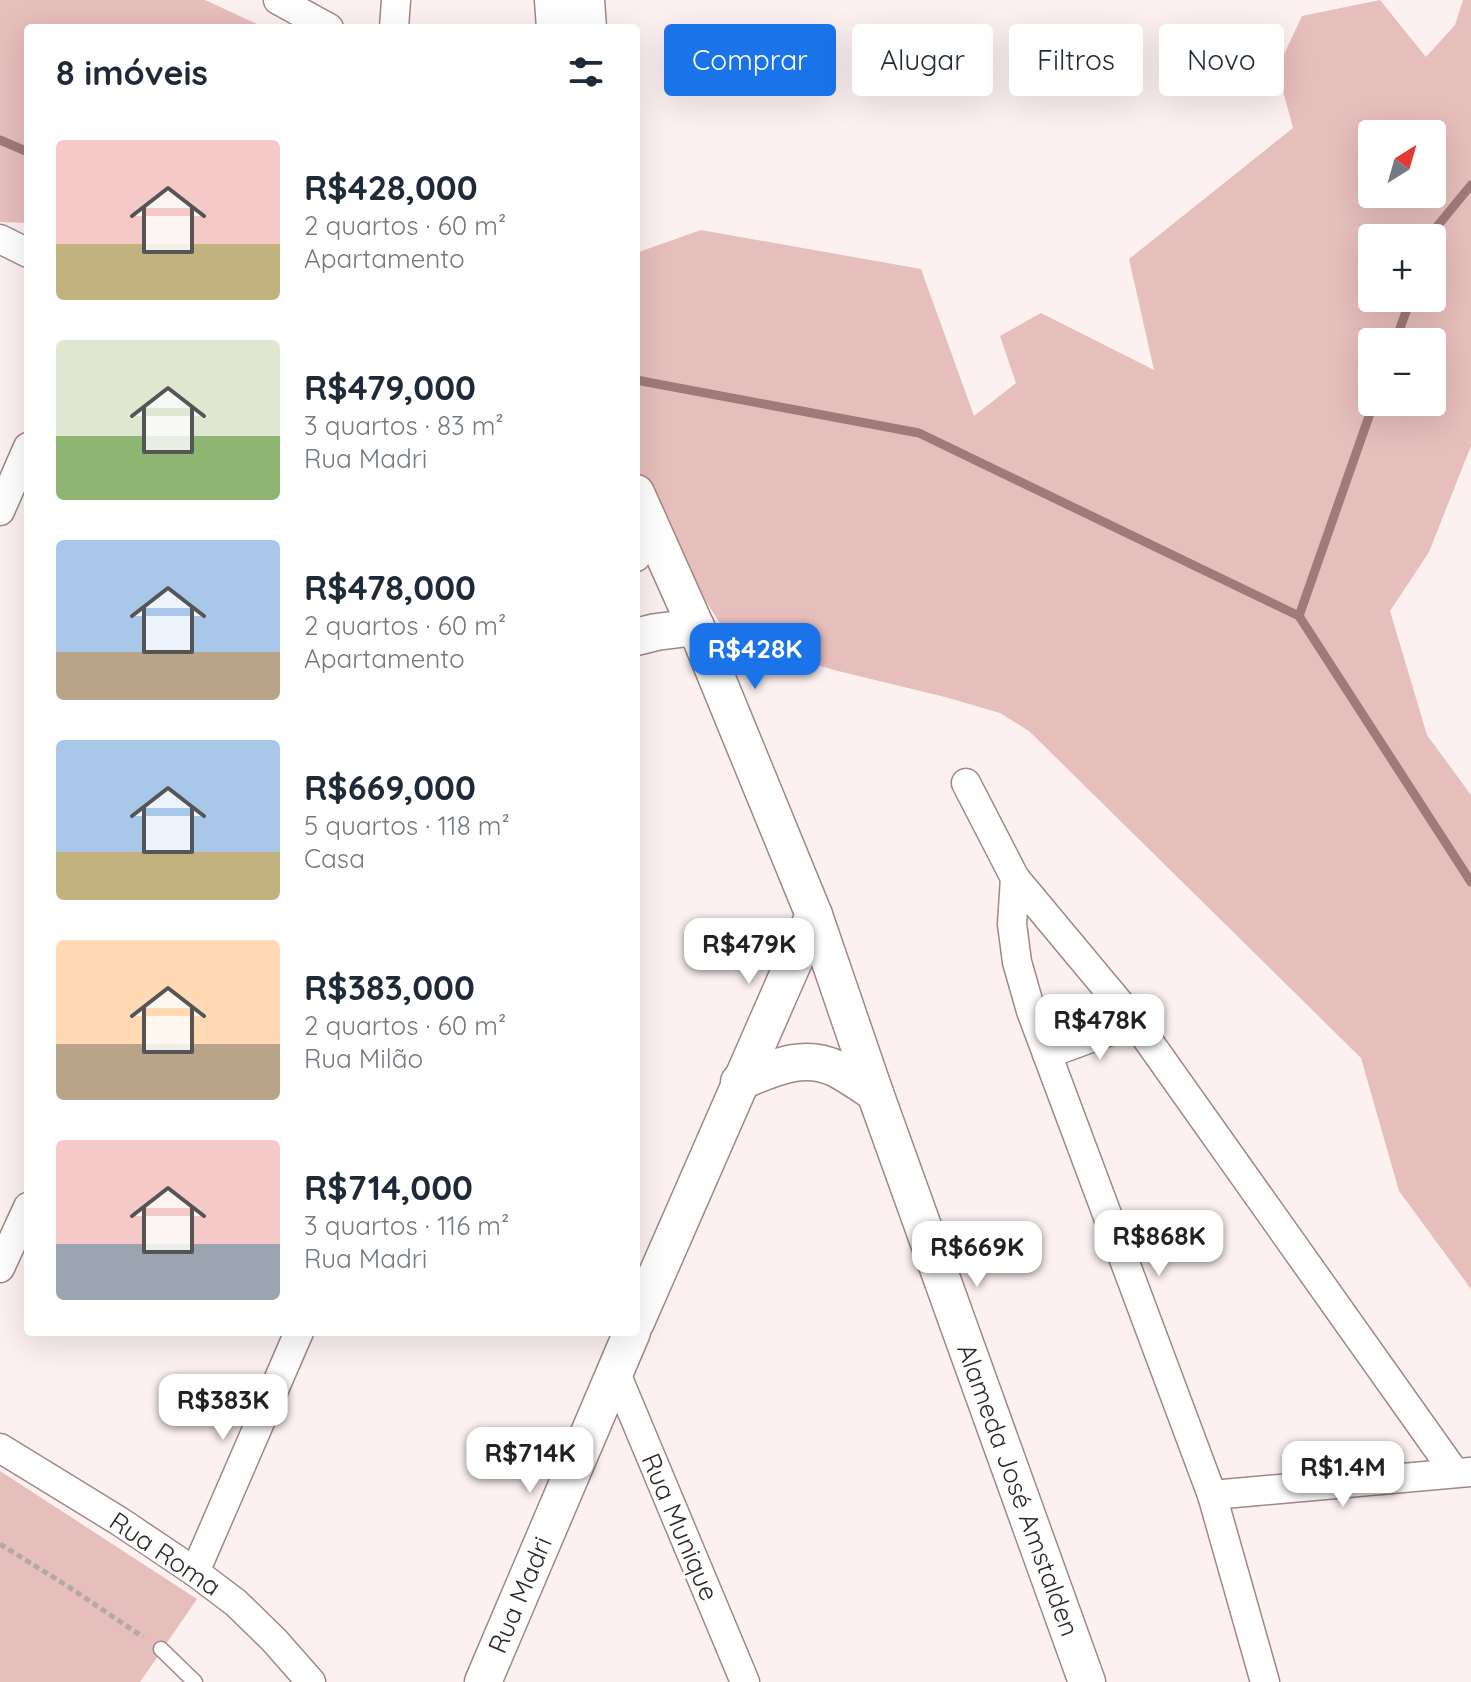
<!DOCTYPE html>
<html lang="pt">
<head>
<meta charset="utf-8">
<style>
  body { margin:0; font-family:Quicksand,sans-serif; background:#f2f2f3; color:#1f2937; height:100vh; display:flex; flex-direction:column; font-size:30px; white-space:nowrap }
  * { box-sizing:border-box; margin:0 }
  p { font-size:26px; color:#747a83 }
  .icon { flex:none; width:44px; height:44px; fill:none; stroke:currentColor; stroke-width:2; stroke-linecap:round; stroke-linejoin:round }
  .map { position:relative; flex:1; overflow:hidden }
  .sheet { position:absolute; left:24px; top:24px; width:616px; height:1312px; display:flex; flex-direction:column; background:#fff; border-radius:8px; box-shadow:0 8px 32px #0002 }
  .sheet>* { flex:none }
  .banner { position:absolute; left:664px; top:24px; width:686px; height:72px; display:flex; gap:16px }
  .needle { width:52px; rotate:37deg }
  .buttons { position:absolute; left:1358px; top:120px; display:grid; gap:16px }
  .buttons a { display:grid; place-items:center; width:88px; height:88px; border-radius:8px; background:#fff; box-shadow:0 8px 32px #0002; font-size:40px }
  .price { position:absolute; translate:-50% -68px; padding:0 18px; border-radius:16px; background:#fff; color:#222; font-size:26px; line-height:52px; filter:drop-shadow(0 2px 4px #0008) }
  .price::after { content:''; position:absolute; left:50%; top:48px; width:24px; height:18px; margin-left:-12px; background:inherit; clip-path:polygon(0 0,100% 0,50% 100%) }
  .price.selected { background:#1a73e8; color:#fff }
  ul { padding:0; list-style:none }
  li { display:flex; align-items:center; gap:24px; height:200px; padding:0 32px }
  li span { display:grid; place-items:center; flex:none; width:224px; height:160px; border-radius:8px; color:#555 }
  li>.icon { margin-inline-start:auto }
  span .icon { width:96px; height:96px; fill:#fffc; stroke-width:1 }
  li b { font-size:34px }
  h2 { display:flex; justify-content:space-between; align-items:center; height:96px; padding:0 32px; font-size:34px }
  .tag { padding:0 28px; border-radius:8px; background:#fff; box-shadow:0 8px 32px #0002; font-size:28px; line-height:72px }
  .tag.selected { background:#1a73e8; color:#fff }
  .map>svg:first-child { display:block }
  .green { fill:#e6bebc; fill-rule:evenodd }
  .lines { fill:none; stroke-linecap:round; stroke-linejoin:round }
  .stream { stroke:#a07a78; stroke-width:9 }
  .service-casing { stroke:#a08886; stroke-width:17 }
  .minor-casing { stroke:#a08886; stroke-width:31 }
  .tertiary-casing { stroke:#a08886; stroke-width:39 }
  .path { stroke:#b3a8a7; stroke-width:5; stroke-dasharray:6 4; stroke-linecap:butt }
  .service { stroke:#fff; stroke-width:14 }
  .minor { stroke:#fff; stroke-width:28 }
  .tertiary { stroke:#fff; stroke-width:36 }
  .labels { text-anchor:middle; stroke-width:6; stroke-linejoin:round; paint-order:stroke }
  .street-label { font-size:26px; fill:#312726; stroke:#fff }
</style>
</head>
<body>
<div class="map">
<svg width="1471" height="1682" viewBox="0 0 1471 1682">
  <rect width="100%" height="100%" fill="#fcf1f0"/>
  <!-- green -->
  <g class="green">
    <path d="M 0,0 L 205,0 L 266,28 L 28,28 L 28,223 L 0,222 Z"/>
    <path d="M 1380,0 L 1426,57 L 1455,25 L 1463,0 L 1471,0 L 1471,446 L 1429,552 L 1390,611 L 1427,735 L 1471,795 L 1471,1289 L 1399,1191 L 1361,1058 L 1029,731 L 1000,713 L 945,697 L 834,670 L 730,639 L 636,491 L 636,253 L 701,230 L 921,269 L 974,416 L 1016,383 L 1000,336 L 1041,313 L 1154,370 L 1129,259 L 1293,128 L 1277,69 L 1302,16 ZM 1372,134 L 1432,134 L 1432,194 L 1372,194 ZM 1372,238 L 1432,238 L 1432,298 L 1372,298 ZM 1372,342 L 1432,342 L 1432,402 L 1372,402 Z"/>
    <path d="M 0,1471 L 197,1599 L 140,1682 L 0,1682 Z"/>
  </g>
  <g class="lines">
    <!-- stream -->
    <g class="stream">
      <path d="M 0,140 L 28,152"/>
      <path d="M 1432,238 L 1435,229 L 1471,185"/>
      <path d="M 1395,342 L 1411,298"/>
      <path d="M 636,380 L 919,433 L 1299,616"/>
      <path d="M 1374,402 L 1299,616 L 1471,882"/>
    </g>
    <defs>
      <path id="service" d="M 161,1649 L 195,1682"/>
      <g id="minor">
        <path d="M 278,0 L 329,28"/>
        <path d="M 394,28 L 396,0"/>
        <path d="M 0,239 L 28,253"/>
        <path d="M 0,511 L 28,447"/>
        <path d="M 636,557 L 651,523"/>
        <path d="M 966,783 L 1015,878 L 1135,1022 L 1455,1473"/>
        <path d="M 1015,878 L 1012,924 L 1017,962 L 1031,1011 L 1212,1495 L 1265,1682"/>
        <path d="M 1047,1054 L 1135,1022"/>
        <path d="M 0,1268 L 28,1207"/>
        <path d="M 615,1371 L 745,1682"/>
        <path d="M 0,1448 L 119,1521 L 195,1572 L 236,1603 L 274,1640 L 311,1682"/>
        <path d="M 1212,1495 L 1470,1472"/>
        <path d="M 195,1572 L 299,1332"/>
      </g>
      <g id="tertiary">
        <path d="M 553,0 L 555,28"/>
        <path d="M 586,0 L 588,28"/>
        <path d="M 636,493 L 696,627 L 814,915 L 875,1093 L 1087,1682"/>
        <path d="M 636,637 L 656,632 L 696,627"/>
        <path d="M 739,1082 C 771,1069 803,1052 837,1069 C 850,1076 863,1085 875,1093"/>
        <path d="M 636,1322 L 814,915"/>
        <path d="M 483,1682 L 632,1332"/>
      </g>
    </defs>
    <!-- service casing -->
    <use href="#service" class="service-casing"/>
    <!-- minor casing -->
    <use href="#minor" class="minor-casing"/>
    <!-- tertiary casing -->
    <use href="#tertiary" class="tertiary-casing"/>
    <!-- path -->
    <path class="path" d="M 0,1544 L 69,1587 L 143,1637"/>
    <!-- service -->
    <use href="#service" class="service"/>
    <!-- minor -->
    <use href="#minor" class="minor"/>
    <!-- tertiary -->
    <use href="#tertiary" class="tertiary"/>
  </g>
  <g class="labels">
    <!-- street labels -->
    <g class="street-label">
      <text transform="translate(1018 1490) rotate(70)" y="9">Alameda José Amstalden</text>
      <text transform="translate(680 1527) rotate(67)" y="9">Rua Munique</text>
      <text transform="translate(165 1554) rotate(34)" y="9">Rua Roma</text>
      <text transform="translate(520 1595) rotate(-67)" y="9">Rua Madri</text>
    </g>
  </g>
</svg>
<div class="buttons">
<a><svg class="needle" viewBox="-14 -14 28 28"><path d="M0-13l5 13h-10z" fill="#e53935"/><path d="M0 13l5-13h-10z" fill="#747a83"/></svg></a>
<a>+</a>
<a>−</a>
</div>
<b class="price selected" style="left:755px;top:691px">R$428K</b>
<b class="price" style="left:749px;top:986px">R$479K</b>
<b class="price" style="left:1100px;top:1062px">R$478K</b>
<b class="price" style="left:1159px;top:1278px">R$868K</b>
<b class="price" style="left:977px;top:1289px">R$669K</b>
<b class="price" style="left:223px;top:1442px">R$383K</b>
<b class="price" style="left:530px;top:1495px">R$714K</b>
<b class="price" style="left:1343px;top:1509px">R$1.4M</b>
<div class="banner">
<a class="tag selected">Comprar</a>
<a class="tag">Alugar</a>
<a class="tag">Filtros</a>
<a class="tag">Novo</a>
</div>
<section class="sheet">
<h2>8 imóveis<svg class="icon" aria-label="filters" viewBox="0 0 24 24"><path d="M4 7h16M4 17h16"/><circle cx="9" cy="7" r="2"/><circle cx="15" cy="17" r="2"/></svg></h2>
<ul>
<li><span style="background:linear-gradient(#f6c9c9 65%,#c2b280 0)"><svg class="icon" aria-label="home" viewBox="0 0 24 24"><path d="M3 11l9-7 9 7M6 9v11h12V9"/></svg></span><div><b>R$428,000</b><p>2 quartos · 60 m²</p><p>Apartamento</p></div></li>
<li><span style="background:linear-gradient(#dfe7d0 60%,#8fb573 0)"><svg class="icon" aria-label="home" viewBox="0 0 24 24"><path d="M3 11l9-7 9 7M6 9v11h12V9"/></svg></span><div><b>R$479,000</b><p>3 quartos · 83 m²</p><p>Rua Madri</p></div></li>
<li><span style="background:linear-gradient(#a9c7e8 70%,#b9a48a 0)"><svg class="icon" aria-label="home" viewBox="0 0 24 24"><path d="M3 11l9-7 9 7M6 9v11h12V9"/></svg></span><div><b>R$478,000</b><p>2 quartos · 60 m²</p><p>Apartamento</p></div></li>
<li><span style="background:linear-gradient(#a9c7e8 70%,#c2b280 0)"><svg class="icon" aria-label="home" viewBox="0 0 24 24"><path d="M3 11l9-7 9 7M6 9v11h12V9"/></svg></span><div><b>R$669,000</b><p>5 quartos · 118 m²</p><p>Casa</p></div></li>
<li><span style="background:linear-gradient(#ffd9b3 65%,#b9a48a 0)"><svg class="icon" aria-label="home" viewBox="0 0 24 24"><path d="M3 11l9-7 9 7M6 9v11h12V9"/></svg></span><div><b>R$383,000</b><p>2 quartos · 60 m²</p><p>Rua Milão</p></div></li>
<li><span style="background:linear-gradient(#f6c9c9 65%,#9aa5b1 0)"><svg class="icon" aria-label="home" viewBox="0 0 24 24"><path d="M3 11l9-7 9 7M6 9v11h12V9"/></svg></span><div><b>R$714,000</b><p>3 quartos · 116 m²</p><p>Rua Madri</p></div></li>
</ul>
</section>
</div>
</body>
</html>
